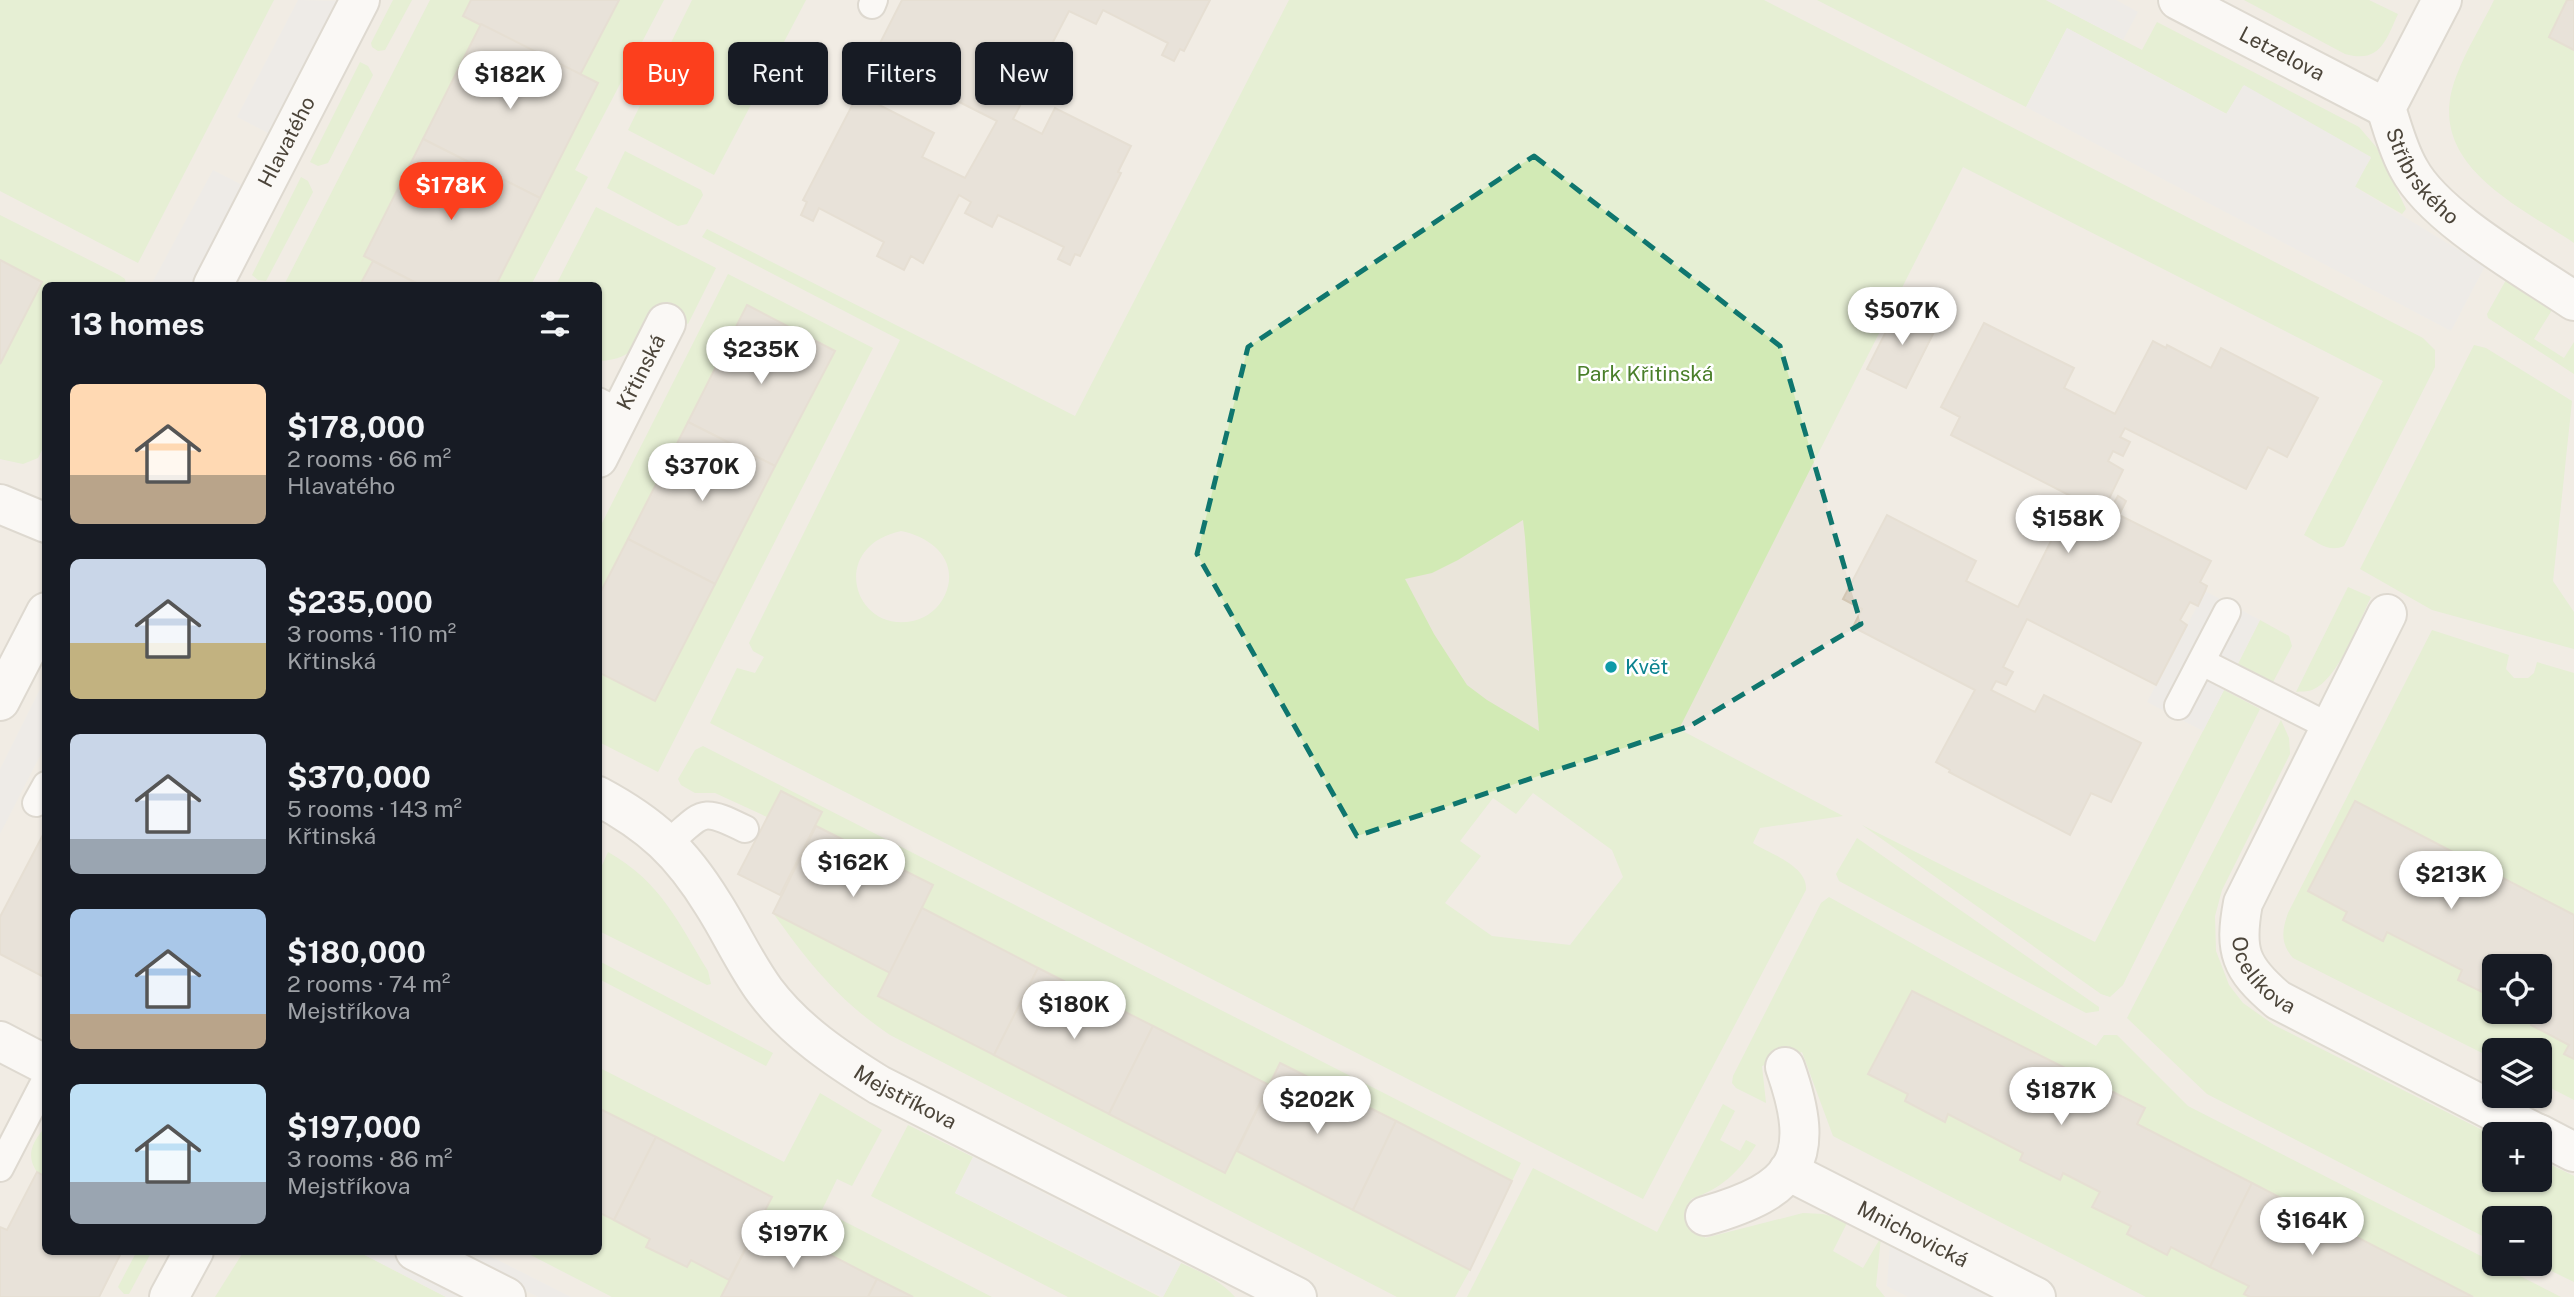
<!DOCTYPE html>
<html lang="en">
<head>
<meta charset="utf-8">
<style>
  body { margin:0; font-family:"Public Sans",sans-serif; background:#242831; color:#f1f3f6; height:100vh; display:flex; flex-direction:column; font-size:26px; white-space:nowrap }
  * { box-sizing:border-box; margin:0 }
  p { font-size:23px; color:#9ea1a6 }
  .icon { flex:none; width:38px; height:38px; fill:none; stroke:currentColor; stroke-width:2; stroke-linecap:round; stroke-linejoin:round }
  .map { position:relative; flex:1; overflow:hidden }
  .drawer { position:absolute; left:42px; top:282px; width:560px; height:973px; display:flex; flex-direction:column; background:#171b24; border-radius:10px; box-shadow:0 2px 5px #0004 }
  .drawer>* { flex:none }
  .banner { position:absolute; left:623px; top:42px; width:665px; height:63px; display:flex; gap:14px }
  .fabs { position:absolute; left:2482px; top:954px; display:grid; gap:14px }
  .fabs a { display:grid; place-items:center; width:70px; height:70px; border-radius:10px; background:#171b24; box-shadow:0 2px 5px #0004; font-size:35px }
  .price { position:absolute; translate:-50% -60px; padding:0 16px; border-radius:24px; background:#fff; color:#222; font-size:23px; line-height:46px; filter:drop-shadow(0 2px 4px #0008) }
  .price::after { content:''; position:absolute; left:50%; top:42px; width:21px; height:16px; margin-left:-10px; background:inherit; clip-path:polygon(0 0,100% 0,50% 100%) }
  .price.active { background:#fc3f1d; color:#fff }
  ul { padding:0; list-style:none }
  li { display:flex; align-items:center; gap:21px; height:175px; padding:0 28px }
  li span { display:grid; place-items:center; flex:none; width:196px; height:140px; border-radius:10px; color:#555 }
  li>.icon { margin-inline-start:auto }
  span .icon { width:84px; height:84px; fill:#fffc; stroke-width:1 }
  li b { font-size:30px }
  h2 { display:flex; justify-content:space-between; align-items:center; height:84px; padding:0 28px; font-size:30px }
  .chip { padding:0 24px; border-radius:10px; background:#171b24; box-shadow:0 2px 5px #0004; font-size:24px; line-height:63px }
  .chip.active { background:#fc3f1d; color:#fff }
  .map>svg:first-child { display:block }
  .residential { fill:#eae5da; fill-rule:evenodd }
  .green { fill:#d2eab5; fill-rule:evenodd }
  .parking { fill:#e5e3e0 }
  .building { fill:#d8cfc1; stroke:#d3c7b4; stroke-width:2 }
  .lines { fill:none; stroke-linecap:round; stroke-linejoin:round }
  .lane-casing { stroke:#c2bbae; stroke-width:30 }
  .street-casing { stroke:#c2bbae; stroke-width:42 }
  .lane { stroke:#fff; stroke-width:26 }
  .street { stroke:#fff; stroke-width:38 }
  .marked { fill:none; stroke:#0f766e; stroke-width:5; stroke-dasharray:14 9; stroke-linejoin:round }
  .culture-dot { fill:#0f9aa8; stroke:#fff; stroke-width:2.5 }
  .labels { text-anchor:middle; stroke-width:5; stroke-linejoin:round; paint-order:stroke }
  .street-label { font-size:21px; fill:#4b4439; stroke:#fff }
  .park-label { font-size:21px; fill:#4a7f2a; stroke:#fff }
  .culture-label { font-size:21px; fill:#0d838f; stroke:#fff; text-anchor:start }
</style>
</head>
<body>
<div class="map">
<svg width="2574" height="1297" viewBox="0 0 2574 1297">
  <rect width="100%" height="100%" fill="#f6f3ec"/>
  <!-- residential -->
  <path class="residential" d="M 0,0 L 2574,0 L 2574,1297 L 357,1297 L 270,1251 L 598,1251 L 598,285 L 46,285 L 46,1251 L 266,1251 L 241,1297 L 0,1297 ZM 2494,966 L 2539,966 L 2539,1012 L 2494,1012 ZM 2494,1050 L 2539,1050 L 2539,1096 L 2494,1096 ZM 2494,1134 L 2539,1134 L 2539,1180 L 2494,1180 ZM 2494,1218 L 2539,1218 L 2539,1264 L 2494,1264 Z"/>
  <!-- green -->
  <g class="green">
    <path d="M 0,0 L 274,0 L 138,263 L 0,191 Z"/>
    <path d="M 393,0 L 412,0 L 385,50 L 378,51 L 372,47 L 371,43 Z"/>
    <path d="M 430,0 L 471,0 L 463,16 L 481,24 L 364,256 L 373,261 L 360,285 L 284,285 Z"/>
    <path d="M 619,0 L 664,0 L 575,170 L 588,177 L 531,285 L 496,285 L 597,84 L 580,75 Z"/>
    <path d="M 692,0 L 806,0 L 714,175 L 628,130 Z"/>
    <path d="M 1289,0 L 1764,0 L 2423,338 L 2435,350 L 2435,367 L 2344,546 C 2329,553 2317,542 2304,535 L 2383,381 L 1963,167 L 1679,729 L 1843,816 L 1760,828 L 1753,843 C 1770,854 1808,866 1806,890 L 1643,1199 L 710,723 L 737,668 L 755,673 L 764,657 L 753,651 L 749,643 L 900,340 L 702,237 L 707,229 L 1075,416 ZM 1523,520 L 1525,537 L 1539,731 L 1487,700 L 1467,685 L 1434,634 L 1405,579 L 1432,573 L 1458,560 ZM 901,531 C 932,537 960,561 945,595 C 939,608 927,618 913,621 C 854,634 827,547 901,531 ZM 1533,793 L 1612,850 L 1623,877 L 1570,945 L 1492,936 L 1445,903 L 1481,856 L 1460,841 L 1493,798 L 1516,814 Z"/>
    <path d="M 1817,0 L 2046,0 L 2142,50 L 2157,22 L 2359,127 L 2377,148 L 2406,209 L 2402,214 L 2354,186 L 2371,158 L 2243,86 L 2227,114 L 2067,28 L 2026,107 Z"/>
    <path d="M 2244,0 L 2369,0 L 2398,14 C 2386,40 2380,64 2345,54 Z"/>
    <path d="M 2494,0 L 2567,0 L 2549,37 L 2574,50 L 2574,243 C 2516,204 2423,163 2456,77 C 2466,50 2482,25 2494,0 Z"/>
    <path d="M 360,62 L 368,66 L 373,75 L 328,163 L 318,166 L 310,162 Z"/>
    <path d="M 625,151 L 701,190 L 703,195 L 687,224 L 678,226 L 607,188 Z"/>
    <path d="M 301,177 L 308,181 L 313,192 L 266,281 L 258,280 L 252,275 Z"/>
    <path d="M 596,207 L 716,268 L 688,324 L 660,311 C 641,340 637,359 599,361 L 598,285 L 556,285 Z"/>
    <path d="M 0,215 L 119,275 L 125,279 L 126,285 L 46,285 L 45,444 L 38,458 L 23,464 L 0,459 Z"/>
    <path d="M 728,274 L 873,348 L 658,772 L 599,742 L 599,672 L 655,701 L 834,352 L 688,422 L 599,597 L 599,529 Z"/>
    <path d="M 2506,280 L 2552,310 L 2534,339 L 2564,358 L 2574,342 L 2574,374 L 2488,318 L 2487,314 Z"/>
    <path d="M 2474,345 L 2486,348 L 2572,401 L 2553,581 L 2574,612 L 2574,649 L 2432,610 L 2360,569 Z"/>
    <path d="M 2348,587 L 2371,597 C 2359,622 2338,680 2312,690 C 2307,692 2301,691 2296,692 Z"/>
    <path d="M 2260,620 L 2289,636 L 2292,646 L 2272,684 L 2237,666 Z"/>
    <path d="M 2432,630 L 2509,655 L 2506,669 L 2514,678 L 2528,678 L 2534,673 L 2537,662 L 2574,673 L 2574,915 L 2347,912 L 2343,920 L 2382,941 L 2387,932 L 2462,970 L 2458,980 L 2494,998 L 2494,1012 L 2538,1012 L 2531,1025 L 2569,1045 L 2564,1054 L 2574,1059 L 2574,1100 L 2539,1082 L 2539,1050 L 2494,1050 L 2494,1059 L 2293,958 C 2280,943 2282,930 2288,913 Z"/>
    <path d="M 2224,690 L 2260,709 L 2123,985 L 2110,997 L 2101,994 L 1862,825 L 2095,942 Z"/>
    <path d="M 2281,720 L 2289,738 L 2290,754 L 2222,890 L 2215,916 L 2216,951 L 2229,985 L 2243,1003 L 2274,1025 L 2494,1136 L 2494,1180 L 2539,1180 L 2539,1159 L 2574,1176 L 2574,1282 L 2537,1264 L 2539,1264 L 2539,1218 L 2494,1218 L 2494,1242 L 2207,1094 L 2127,1018 Z"/>
    <path d="M 703,746 L 1521,1163 L 1512,1181 L 1281,1063 L 1269,1085 L 922,908 L 933,885 L 816,826 L 822,812 L 781,791 L 767,817 L 715,793 L 695,793 L 681,785 L 678,779 L 695,750 Z"/>
    <path d="M 1857,838 L 2099,1007 L 2099,1011 L 2086,1013 L 1839,881 L 1836,874 Z"/>
    <path d="M 608,852 C 661,882 678,922 708,971 L 711,984 L 707,985 L 599,931 L 599,872 Z"/>
    <path d="M 1829,897 L 2096,1046 L 2104,1035 L 2117,1035 L 2188,1106 L 2561,1297 L 2473,1297 L 2137,1124 L 2144,1108 L 1912,991 L 1869,1074 L 1908,1094 L 1905,1102 L 1944,1121 L 1948,1114 L 2023,1153 L 2020,1160 L 2059,1180 L 2063,1173 L 2100,1192 L 2092,1207 L 2131,1226 L 2127,1234 L 2167,1255 L 2171,1247 L 2249,1286 L 2244,1294 L 2250,1297 L 2146,1297 L 1833,1136 L 1802,1052 L 1762,1066 L 1766,1103 L 1736,1088 L 1732,1083 L 1733,1076 L 1821,903 Z"/>
    <path d="M 773,913 L 890,973 L 878,996 L 1225,1173 L 1237,1151 L 1470,1270 L 1455,1297 L 1397,1297 L 890,1035 C 838,1000 809,963 773,913 Z"/>
    <path d="M 599,961 L 773,1053 L 766,1066 L 599,979 Z"/>
    <path d="M 598,1067 L 784,1162 L 820,1093 L 882,1130 L 852,1186 L 837,1179 L 822,1210 L 992,1297 L 913,1297 L 761,1219 L 772,1196 L 599,1108 Z"/>
    <path d="M 1723,1104 L 1735,1111 L 1720,1140 L 1740,1151 L 1746,1140 L 1756,1145 C 1739,1172 1721,1189 1691,1199 L 1705,1238 L 1803,1213 L 1823,1214 L 1848,1221 L 1833,1251 L 1863,1268 L 1881,1237 L 1876,1286 L 1885,1297 L 1467,1297 L 1533,1168 L 1657,1232 Z"/>
    <path d="M 908,1125 L 973,1157 L 955,1193 L 1160,1297 L 1068,1297 L 871,1196 Z"/>
    <path d="M 45,1127 L 45,1177 L 37,1172 C 25,1154 33,1142 45,1127 Z"/>
    <path d="M 599,1212 L 650,1239 L 647,1247 L 687,1267 L 691,1260 L 729,1280 L 721,1297 L 612,1297 L 523,1251 L 598,1251 Z"/>
    <path d="M 137,1251 L 152,1251 L 129,1294 L 124,1294 L 118,1287 Z"/>
    <path d="M 244,1251 L 357,1251 L 446,1297 L 215,1297 Z"/>
    <path d="M 1181,1263 C 1201,1272 1220,1280 1235,1297 L 1163,1297 Z"/>
  </g>
  <!-- parking -->
  <g class="parking">
    <path d="M 298,0 L 339,1 L 270,134 L 237,117 Z"/>
    <path d="M 2046,0 L 2116,0 L 2138,12 L 2123,40 Z"/>
    <path d="M 2067,28 L 2226,114 L 2244,85 L 2371,157 L 2355,187 L 2485,266 L 2451,331 L 2026,107 Z"/>
    <path d="M 213,170 L 244,186 L 191,285 L 151,285 Z"/>
    <path d="M 2205,591 L 2260,620 L 2203,731 L 2147,702 Z"/>
    <path d="M 45,679 L 45,746 L 0,834 L 0,769 Z"/>
    <path d="M 973,1157 L 1181,1263 L 1163,1297 L 955,1193 Z"/>
    <path d="M 1890,1243 L 1995,1297 L 1908,1297 L 1887,1286 Z"/>
    <path d="M 357,1251 L 392,1251 L 480,1296 L 446,1297 Z"/>
    <path d="M 448,1251 L 480,1251 L 571,1297 L 538,1297 Z"/>
  </g>
  <!-- building -->
  <g class="building">
    <path d="M 471,0 L 619,0 L 580,75 L 463,16 Z"/>
    <path d="M 902,0 L 1210,0 L 1184,51 L 1180,49 L 1174,61 L 1162,55 L 1168,43 L 1103,10 L 1096,24 L 1069,11 L 1013,119 L 1042,134 L 1055,108 L 1131,146 L 1118,172 L 1121,173 L 1080,256 L 1075,254 L 1070,265 L 1058,259 L 1064,247 L 998,215 L 992,227 L 965,213 L 971,202 L 959,195 L 923,263 L 911,256 L 904,270 L 877,256 L 884,242 L 819,208 L 813,221 L 801,215 L 807,202 L 803,200 L 858,94 L 934,133 L 922,157 L 965,178 L 997,121 L 880,62 L 885,53 L 877,49 Z"/>
    <path d="M 2567,0 L 2574,0 L 2574,50 L 2549,37 Z"/>
    <path d="M 481,24 L 598,83 L 540,198 L 423,139 Z"/>
    <path d="M 423,139 L 540,198 L 496,285 L 420,285 L 364,256 Z"/>
    <path d="M 0,260 L 42,282 L 0,364 Z"/>
    <path d="M 373,261 L 420,285 L 360,285 Z"/>
    <path d="M 747,305 L 835,351 L 775,466 L 688,422 Z"/>
    <path d="M 1899,306 L 1937,326 L 1906,388 L 1867,369 Z"/>
    <path d="M 1984,323 L 2074,368 L 2064,388 L 2115,414 L 2153,341 L 2166,348 L 2167,345 L 2211,368 L 2221,348 L 2318,398 L 2287,457 L 2268,447 L 2246,489 L 2125,428 L 2120,437 L 2130,442 L 2123,456 L 2113,451 L 2108,461 L 2123,470 L 2105,507 L 2110,510 L 2118,496 L 2126,501 L 2119,515 L 2211,561 L 2200,582 L 2207,586 L 2205,591 L 2198,606 L 2190,602 L 2180,620 L 2187,625 L 2156,685 L 2027,619 L 2003,667 L 2013,672 L 2006,685 L 1996,681 L 1991,690 L 2035,712 L 2044,695 L 2141,743 L 2111,802 L 2091,793 L 2070,835 L 1949,772 L 1950,770 L 1936,762 L 1975,690 L 1853,627 L 1862,609 L 1843,599 L 1887,515 L 1976,561 L 1966,581 L 2018,607 L 2073,497 L 1951,435 L 1960,417 L 1941,407 Z"/>
    <path d="M 688,422 L 775,466 L 715,584 L 628,539 Z"/>
    <path d="M 628,539 L 715,584 L 655,701 L 598,672 L 598,597 Z"/>
    <path d="M 781,791 L 822,812 L 780,895 L 738,874 Z"/>
    <path d="M 2355,801 L 2574,915 L 2574,1059 L 2564,1054 L 2569,1045 L 2531,1025 L 2539,1012 L 2539,966 L 2494,966 L 2494,998 L 2458,980 L 2462,970 L 2387,932 L 2383,941 L 2343,920 L 2347,912 L 2308,891 Z"/>
    <path d="M 816,826 L 933,885 L 890,973 L 773,913 Z"/>
    <path d="M 46,829 L 46,978 L 0,954 L 0,917 Z"/>
    <path d="M 922,908 L 1038,968 L 994,1055 L 878,996 Z"/>
    <path d="M 1038,968 L 1153,1026 L 1109,1114 L 994,1055 Z"/>
    <path d="M 1912,991 L 2145,1108 L 2137,1124 L 2252,1183 L 2210,1267 L 2171,1247 L 2167,1255 L 2127,1234 L 2131,1226 L 2092,1207 L 2100,1192 L 2063,1173 L 2060,1180 L 2020,1160 L 2023,1153 L 1948,1114 L 1945,1122 L 1905,1101 L 1908,1094 L 1868,1074 Z"/>
    <path d="M 1153,1026 L 1269,1085 L 1225,1173 L 1109,1114 Z"/>
    <path d="M 1280,1063 L 1396,1121 L 1353,1210 L 1237,1151 Z"/>
    <path d="M 598,1108 L 656,1137 L 614,1220 L 598,1212 Z"/>
    <path d="M 1396,1121 L 1512,1181 L 1470,1270 L 1353,1210 Z"/>
    <path d="M 656,1137 L 772,1197 L 729,1280 L 691,1260 L 687,1267 L 646,1247 L 650,1239 L 614,1220 Z"/>
    <path d="M 37,1172 L 46,1177 L 46,1251 L 122,1251 L 99,1297 L 0,1297 L 0,1227 L 7,1230 Z"/>
    <path d="M 2252,1183 L 2473,1297 L 2250,1297 L 2244,1294 L 2249,1286 L 2210,1267 Z"/>
    <path d="M 761,1219 L 877,1279 L 868,1297 L 721,1297 Z"/>
    <path d="M 877,1279 L 913,1297 L 868,1297 Z"/>
  </g>
  <g class="lines">
    <defs>
      <g id="lane">
        <path d="M 872,5 L 874,0"/>
        <path d="M 598,401 L 621,413"/>
        <path d="M 2202,662 L 2330,727"/>
        <path d="M 2178,706 L 2227,612"/>
        <path d="M 36,803 L 46,785"/>
        <path d="M 667,844 C 704,813 699,806 745,829"/>
        <path d="M 0,1168 L 46,1079"/>
      </g>
      <g id="street">
        <path id="s1" d="M 2178,0 L 2386,108"/>
        <path id="s2" d="M 2442,0 L 2386,108 C 2393,129 2398,150 2409,169 C 2435,218 2527,269 2574,301"/>
        <path id="s3" d="M 213,285 L 360,0"/>
        <path id="s4" d="M 598,458 L 666,323"/>
        <path d="M 0,504 L 46,523"/>
        <path id="s5" d="M 2387,614 L 2243,903 C 2234,951 2240,968 2278,1000 L 2538,1134"/>
        <path d="M 0,701 L 46,612"/>
        <path id="s6" d="M 598,796 C 652,825 681,852 713,904 C 731,932 745,964 765,991 C 795,1031 837,1059 879,1085 L 1297,1297"/>
        <path d="M 0,1041 L 46,1065"/>
        <path d="M 2539,1134 L 2574,1152"/>
        <path id="s7" d="M 1788,1171 L 2036,1297"/>
        <path d="M 1705,1216 C 1796,1190 1818,1160 1785,1067"/>
        <path d="M 415,1251 L 506,1297"/>
        <path d="M 169,1297 L 194,1251"/>
      </g>
    </defs>
    <!-- lane casing -->
    <use href="#lane" class="lane-casing"/>
    <!-- street casing -->
    <use href="#street" class="street-casing"/>
    <!-- lane -->
    <use href="#lane" class="lane"/>
    <!-- street -->
    <use href="#street" class="street"/>
  </g>
  <!-- marked area -->
  <path d="M0 0H2574V1297H0ZM 1534,156 L 1780,346 L 1861,624 L 1690,726 L 1357,836 L 1197,554 L 1248,347 Z" fill="#f6f3ec" fill-opacity=".55" fill-rule="evenodd"/>
  <path class="marked" d="M 1534,156 L 1780,346 L 1861,624 L 1690,726 L 1357,836 L 1197,554 L 1248,347 Z"/>
  <!-- markers -->
  <circle class="culture-dot" cx="1611" cy="667" r="7"/>
  <g class="labels">
    <!-- street labels -->
    <g class="street-label">
      <text dy="7" stroke="none"><textPath href="#s1" startOffset="117">Letzelova</textPath></text>
      <text dy="7" stroke="none"><textPath href="#s3" startOffset="161">Hlavatého</textPath></text>
      <text dy="7" stroke="none"><textPath href="#s2" startOffset="200">Stříbrského</textPath></text>
      <text dy="7" stroke="none"><textPath href="#s4" startOffset="96">Křtinská</textPath></text>
      <text dy="7" stroke="none"><textPath href="#s5" startOffset="404">Ocelíkova</textPath></text>
      <text dy="7" stroke="none"><textPath href="#s6" startOffset="439">Mejstříkova</textPath></text>
      <text dy="7" stroke="none"><textPath href="#s7" startOffset="140">Mnichovická</textPath></text>
    </g>
    <!-- park labels -->
    <g class="park-label">
      <text x="1645" y="381">Park Křitinská</text>
    </g>
    <!-- culture labels -->
    <g class="culture-label">
      <text x="1625" y="674">Květ</text>
    </g>
  </g>
</svg>
<div class="fabs">
<a><svg class="icon" aria-label="locate" viewBox="0 0 24 24"><circle cx="12" cy="12" r="6"/><path d="M12 2v4M12 18v4M2 12h4M18 12h4"/></svg></a>
<a><svg class="icon" aria-label="layers" viewBox="0 0 24 24"><path d="M12 4l9 5-9 5-9-5zM3 14l9 5 9-5"/></svg></a>
<a>+</a>
<a>−</a>
</div>
<b class="price" style="left:510px;top:111px">$182K</b>
<b class="price active" style="left:451px;top:222px">$178K</b>
<b class="price" style="left:1902px;top:347px">$507K</b>
<b class="price" style="left:761px;top:386px">$235K</b>
<b class="price" style="left:702px;top:503px">$370K</b>
<b class="price" style="left:2068px;top:555px">$158K</b>
<b class="price" style="left:853px;top:899px">$162K</b>
<b class="price" style="left:2451px;top:911px">$213K</b>
<b class="price" style="left:1074px;top:1041px">$180K</b>
<b class="price" style="left:2061px;top:1127px">$187K</b>
<b class="price" style="left:1317px;top:1136px">$202K</b>
<b class="price" style="left:2312px;top:1257px">$164K</b>
<b class="price" style="left:793px;top:1270px">$197K</b>
<div class="banner">
<a class="chip active">Buy</a>
<a class="chip">Rent</a>
<a class="chip">Filters</a>
<a class="chip">New</a>
</div>
<section class="drawer">
<h2>13 homes<svg class="icon" aria-label="filters" viewBox="0 0 24 24"><path d="M4 7h16M4 17h16"/><circle cx="9" cy="7" r="2"/><circle cx="15" cy="17" r="2"/></svg></h2>
<ul>
<li><span style="background:linear-gradient(#ffd9b3 65%,#b9a48a 0)"><svg class="icon" aria-label="home" viewBox="0 0 24 24"><path d="M3 11l9-7 9 7M6 9v11h12V9"/></svg></span><div><b>$178,000</b><p>2 rooms · 66 m²</p><p>Hlavatého</p></div></li>
<li><span style="background:linear-gradient(#c9d6e8 60%,#c2b280 0)"><svg class="icon" aria-label="home" viewBox="0 0 24 24"><path d="M3 11l9-7 9 7M6 9v11h12V9"/></svg></span><div><b>$235,000</b><p>3 rooms · 110 m²</p><p>Křtinská</p></div></li>
<li><span style="background:linear-gradient(#c9d6e8 75%,#9aa5b1 0)"><svg class="icon" aria-label="home" viewBox="0 0 24 24"><path d="M3 11l9-7 9 7M6 9v11h12V9"/></svg></span><div><b>$370,000</b><p>5 rooms · 143 m²</p><p>Křtinská</p></div></li>
<li><span style="background:linear-gradient(#a9c7e8 75%,#b9a48a 0)"><svg class="icon" aria-label="home" viewBox="0 0 24 24"><path d="M3 11l9-7 9 7M6 9v11h12V9"/></svg></span><div><b>$180,000</b><p>2 rooms · 74 m²</p><p>Mejstříkova</p></div></li>
<li><span style="background:linear-gradient(#bfe0f5 70%,#9aa5b1 0)"><svg class="icon" aria-label="home" viewBox="0 0 24 24"><path d="M3 11l9-7 9 7M6 9v11h12V9"/></svg></span><div><b>$197,000</b><p>3 rooms · 86 m²</p><p>Mejstříkova</p></div></li>
</ul>
</section>
</div>
</body>
</html>
